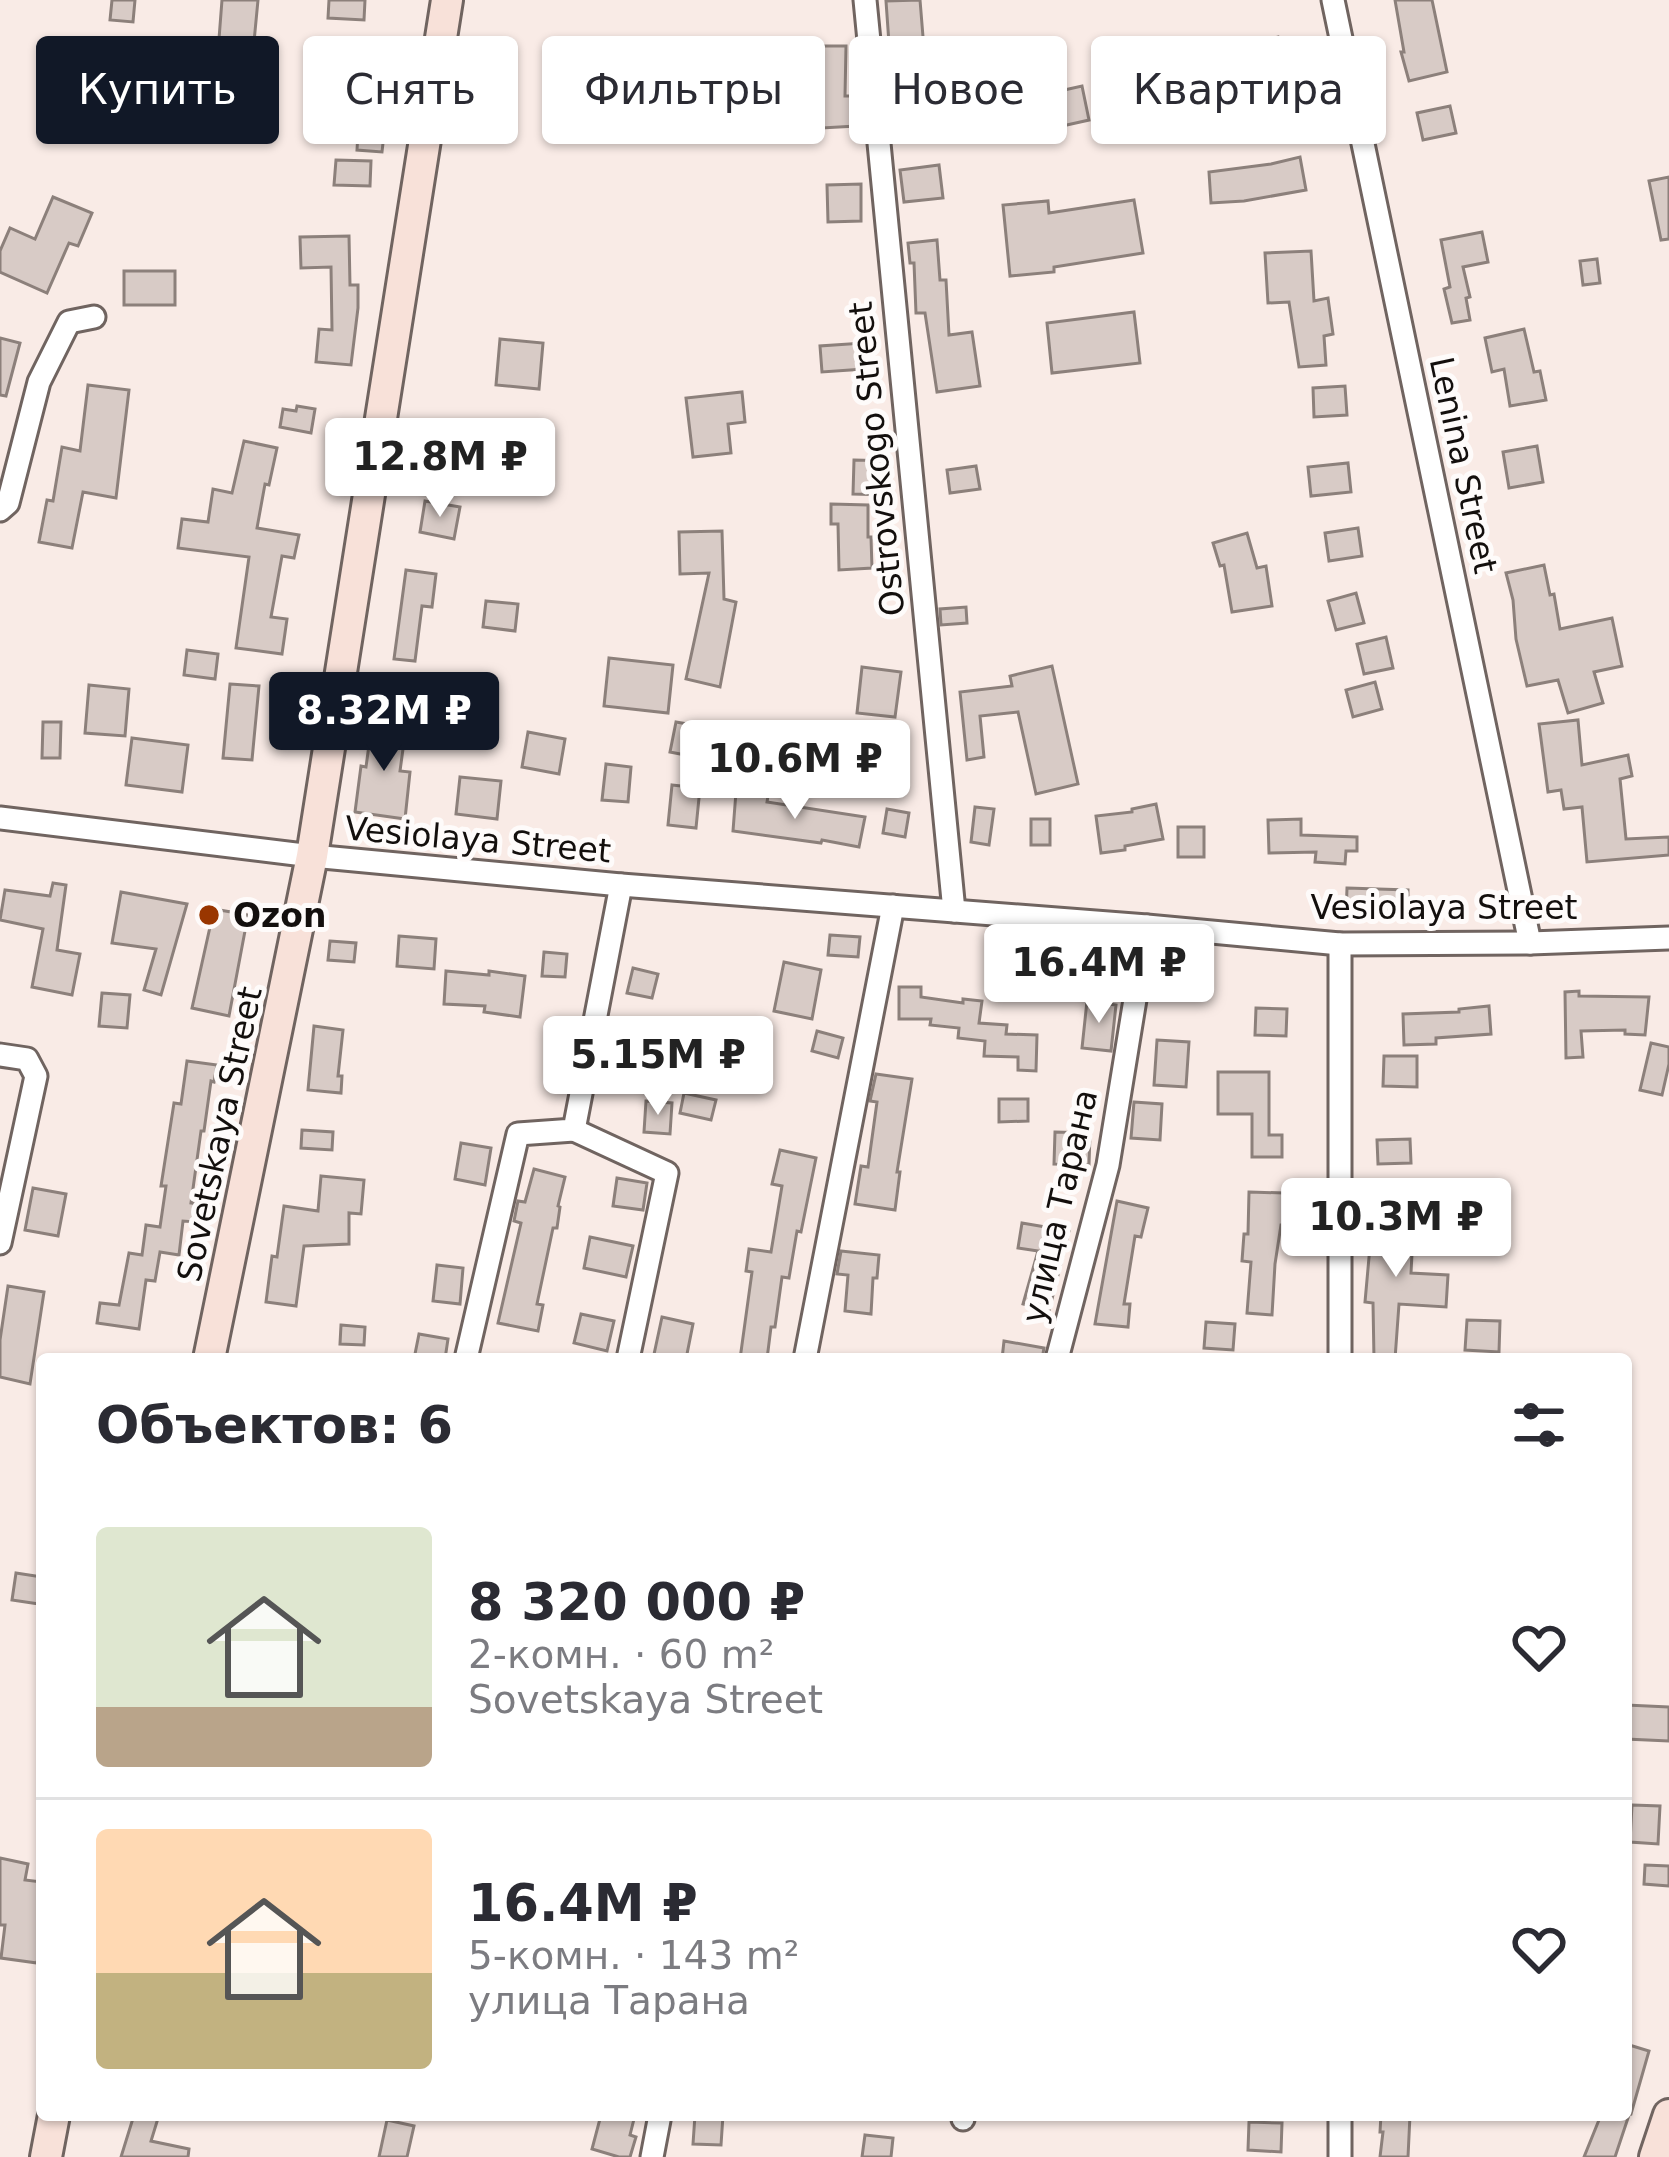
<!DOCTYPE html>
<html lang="ru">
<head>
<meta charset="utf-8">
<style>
  body { margin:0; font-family:"DejaVu Sans",sans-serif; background:#f2f2f3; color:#2b2b33; height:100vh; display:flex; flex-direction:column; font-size:45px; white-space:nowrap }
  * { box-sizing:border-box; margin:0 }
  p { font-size:39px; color:#7c7c81 }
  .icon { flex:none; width:66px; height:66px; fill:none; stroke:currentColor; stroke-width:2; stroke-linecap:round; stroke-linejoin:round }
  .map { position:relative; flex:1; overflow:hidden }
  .drawer { position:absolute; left:36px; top:1353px; width:1596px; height:768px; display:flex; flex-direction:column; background:#fff; border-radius:12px; box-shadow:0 3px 9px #0004 }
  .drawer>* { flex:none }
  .guide { position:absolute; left:36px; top:36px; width:1599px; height:108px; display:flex; gap:24px }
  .price { position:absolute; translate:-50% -102px; padding:0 27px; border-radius:12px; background:#fff; color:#222; font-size:39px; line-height:78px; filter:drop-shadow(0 3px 6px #0008) }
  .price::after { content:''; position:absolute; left:50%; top:72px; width:36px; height:27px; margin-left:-18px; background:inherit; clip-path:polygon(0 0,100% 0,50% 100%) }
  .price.selected { background:#111827; color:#fff }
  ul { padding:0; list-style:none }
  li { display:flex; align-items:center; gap:36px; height:300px; padding:0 60px }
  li+li { border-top:3px solid #e1e1e2 }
  li span { display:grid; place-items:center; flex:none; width:336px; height:240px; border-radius:12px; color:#555 }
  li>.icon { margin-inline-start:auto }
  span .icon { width:144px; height:144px; fill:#fffc; stroke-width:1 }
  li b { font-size:51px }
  h2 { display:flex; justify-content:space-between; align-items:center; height:144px; padding:0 60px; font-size:51px }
  .chip { padding:0 42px; border-radius:12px; background:#fff; box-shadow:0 3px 9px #0004; font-size:42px; line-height:108px }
  .chip.selected { background:#111827; color:#fff }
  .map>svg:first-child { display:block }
  .building { fill:#d8cbc6; stroke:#8c807b; stroke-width:3 }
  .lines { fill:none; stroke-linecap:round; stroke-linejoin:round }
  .minor-casing { stroke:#706460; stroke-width:27 }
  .secondary-casing { stroke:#706460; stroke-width:36 }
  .minor { stroke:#fff; stroke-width:21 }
  .secondary { stroke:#f8e1d9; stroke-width:30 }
  .poi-dot { fill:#993600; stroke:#fefbfa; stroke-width:4.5 }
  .labels { text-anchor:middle; stroke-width:10; stroke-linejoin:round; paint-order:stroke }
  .street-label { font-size:33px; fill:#130f0d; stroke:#fefbfa }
  .poi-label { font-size:33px; font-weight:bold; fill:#130f0d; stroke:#fefbfa; text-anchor:start }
</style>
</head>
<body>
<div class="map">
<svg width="1669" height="2157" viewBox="0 0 1669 2157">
  <rect width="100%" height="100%" fill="#f9ebe6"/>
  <!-- building -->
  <g class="building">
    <path d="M 112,0 L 135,0 L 133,22 L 110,20 Z"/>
    <path d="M 222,0 L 258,0 L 254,42 L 219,39 Z"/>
    <path d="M 329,0 L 365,0 L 364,20 L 328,18 Z"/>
    <path d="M 920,0 L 928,98 L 893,100 L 886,1 Z"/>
    <path d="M 1395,0 L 1432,0 L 1447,72 L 1409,81 L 1401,52 L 1404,52 Z"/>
    <path d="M 1278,37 L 1283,56 L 1232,70 L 1233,78 L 1174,90 L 1168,61 L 1228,50 Z"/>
    <path d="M 815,46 L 846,46 L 845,96 L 854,96 L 856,126 L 822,128 L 819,79 L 814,78 Z"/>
    <path d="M 361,81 L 390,82 L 382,152 L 357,150 Z"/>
    <path d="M 1082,86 L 1089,120 L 1058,127 L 1051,93 Z"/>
    <path d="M 1279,100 L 1283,125 L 1235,133 L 1231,108 Z"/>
    <path d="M 1450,106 L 1456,133 L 1423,140 L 1417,113 Z"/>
    <path d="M 1300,157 L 1306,190 L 1244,201 L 1211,203 L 1209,172 L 1271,164 Z"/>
    <path d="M 336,160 L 371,161 L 370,186 L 334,185 Z"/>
    <path d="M 939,165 L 943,198 L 904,202 L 900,170 Z"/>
    <path d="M 1669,177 L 1669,239 L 1661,240 L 1649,181 Z"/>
    <path d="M 861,184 L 861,221 L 828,222 L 827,185 Z"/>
    <path d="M 53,197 L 92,213 L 78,246 L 69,243 L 47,293 L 0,272 L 0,251 L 10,228 L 35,239 Z"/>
    <path d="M 1134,200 L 1143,253 L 1054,267 L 1054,272 L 1010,276 L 1003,205 L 1048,201 L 1049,213 Z"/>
    <path d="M 1482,232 L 1488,262 L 1463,267 L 1470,297 L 1466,298 L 1470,320 L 1452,323 L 1444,289 L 1450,287 L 1441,240 Z"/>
    <path d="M 349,236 L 350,285 L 358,285 L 358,308 L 351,365 L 316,362 L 319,329 L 332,330 L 331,267 L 301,268 L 300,237 Z"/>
    <path d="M 937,240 L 940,280 L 946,280 L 949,335 L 972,332 L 980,386 L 937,392 L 925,313 L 916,313 L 914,263 L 910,263 L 908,243 Z"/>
    <path d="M 1311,251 L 1314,301 L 1328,298 L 1333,334 L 1324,336 L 1326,365 L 1299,367 L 1289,302 L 1268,303 L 1265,253 Z"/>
    <path d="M 1597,259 L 1600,283 L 1583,285 L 1580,261 Z"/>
    <rect x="124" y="271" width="51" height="34"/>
    <path d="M 1134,312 L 1140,363 L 1052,373 L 1047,323 Z"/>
    <path d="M 1524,329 L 1534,372 L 1540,371 L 1546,400 L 1510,406 L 1504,369 L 1492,372 L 1485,338 Z"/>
    <path d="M 0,338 L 20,343 L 6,396 L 0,395 Z"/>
    <path d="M 500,339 L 543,343 L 539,389 L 496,385 Z"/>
    <path d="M 863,343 L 864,369 L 822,372 L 820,346 Z"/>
    <path d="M 88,385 L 129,390 L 116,498 L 83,492 L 72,548 L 39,542 L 47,500 L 53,501 L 62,447 L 80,451 Z"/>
    <path d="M 1345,386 L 1347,415 L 1314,417 L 1313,388 Z"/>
    <path d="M 742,392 L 745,422 L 728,424 L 731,453 L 693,457 L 686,398 Z"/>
    <path d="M 297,406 L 315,409 L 311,433 L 280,427 L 283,409 L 296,411 Z"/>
    <path d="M 244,441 L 277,448 L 269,485 L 265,484 L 257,528 L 299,535 L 294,558 L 282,556 L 271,617 L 287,619 L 282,654 L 236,648 L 249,557 L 178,548 L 182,519 L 208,522 L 213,489 L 232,493 Z"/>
    <path d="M 1537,446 L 1543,482 L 1509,488 L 1503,452 Z"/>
    <path d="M 854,460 L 891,461 L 890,495 L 853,494 Z"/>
    <path d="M 1348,463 L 1351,492 L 1311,496 L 1308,467 Z"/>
    <path d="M 496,465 L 527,468 L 525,484 L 494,481 Z"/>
    <path d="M 976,466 L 980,489 L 950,493 L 947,470 Z"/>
    <path d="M 425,501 L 460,507 L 454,539 L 420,532 Z"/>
    <path d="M 831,504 L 868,505 L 868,537 L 871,537 L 872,568 L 839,570 L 838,524 L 831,524 Z"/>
    <path d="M 1358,528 L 1362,556 L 1329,561 L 1325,533 Z"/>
    <path d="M 722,531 L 724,599 L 736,602 L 720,687 L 686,679 L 709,573 L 680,574 L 679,532 Z"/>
    <path d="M 1247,533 L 1257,568 L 1266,566 L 1272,606 L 1232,612 L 1224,565 L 1220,566 L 1213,543 Z"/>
    <path d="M 1544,565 L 1550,595 L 1554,594 L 1560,629 L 1612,618 L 1622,666 L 1594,672 L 1603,703 L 1568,713 L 1558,680 L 1527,686 L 1516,639 L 1513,600 L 1506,573 Z"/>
    <path d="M 406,570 L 436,574 L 432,607 L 422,606 L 415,661 L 394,659 Z"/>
    <path d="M 1356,593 L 1364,623 L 1336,630 L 1328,601 Z"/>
    <path d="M 486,601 L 518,604 L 515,631 L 483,627 Z"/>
    <path d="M 966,607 L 967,623 L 941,625 L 940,609 Z"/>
    <path d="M 1386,637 L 1393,668 L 1364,674 L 1357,644 Z"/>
    <path d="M 187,650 L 218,654 L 215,679 L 184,675 Z"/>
    <path d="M 609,658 L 673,665 L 668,713 L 604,706 Z"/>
    <path d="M 1052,666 L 1078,784 L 1036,794 L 1018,712 L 980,716 L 984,757 L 967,760 L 960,692 L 1012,686 L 1010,676 Z"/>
    <path d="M 862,667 L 901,672 L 895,717 L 857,713 Z"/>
    <path d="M 1375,682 L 1382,709 L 1353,717 L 1346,690 Z"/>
    <path d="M 230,684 L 259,686 L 252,760 L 223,758 Z"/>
    <path d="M 89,685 L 129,689 L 125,736 L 85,733 Z"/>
    <path d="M 440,706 L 473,706 L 472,736 L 439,735 Z"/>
    <path d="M 1578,720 L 1582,765 L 1628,755 L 1632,776 L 1620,779 L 1626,839 L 1669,837 L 1669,855 L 1587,862 L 1582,807 L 1564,809 L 1561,790 L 1548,792 L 1539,724 Z"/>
    <path d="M 43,722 L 61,722 L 60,758 L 42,758 Z"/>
    <path d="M 676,722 L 711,728 L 706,759 L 670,752 Z"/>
    <path d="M 372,723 L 406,727 L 400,771 L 410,772 L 405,819 L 355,812 L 361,766 L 366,767 Z"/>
    <path d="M 528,732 L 565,739 L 559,774 L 522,767 Z"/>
    <path d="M 132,738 L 188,745 L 182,792 L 126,785 Z"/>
    <path d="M 606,764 L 631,767 L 628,802 L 602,800 Z"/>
    <path d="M 460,777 L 501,781 L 497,819 L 456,814 Z"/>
    <path d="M 672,785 L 700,788 L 696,828 L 668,825 Z"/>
    <path d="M 736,792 L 768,796 L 767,802 L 865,817 L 859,847 L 822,840 L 821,843 L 733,831 Z"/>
    <path d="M 1156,804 L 1163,839 L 1125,846 L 1125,850 L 1101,853 L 1096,816 L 1132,812 L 1132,809 Z"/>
    <path d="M 975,807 L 994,809 L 989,845 L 971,842 Z"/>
    <path d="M 887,809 L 909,813 L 905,837 L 883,833 Z"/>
    <rect x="1031" y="819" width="19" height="26"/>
    <path d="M 1301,819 L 1301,835 L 1357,837 L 1357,851 L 1346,851 L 1345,864 L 1315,862 L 1316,852 L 1269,853 L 1268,820 Z"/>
    <rect x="1178" y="827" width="26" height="30"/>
    <path d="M 53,883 L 66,885 L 57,950 L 80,954 L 72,995 L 32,987 L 43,929 L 0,920 L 5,890 L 50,896 Z"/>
    <path d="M 1347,888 L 1408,890 L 1408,918 L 1346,916 Z"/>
    <path d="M 121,892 L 187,904 L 161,995 L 144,990 L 156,949 L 112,943 Z"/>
    <path d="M 214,909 L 248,915 L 229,1016 L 192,1008 Z"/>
    <path d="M 830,935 L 860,937 L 858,957 L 828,955 Z"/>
    <path d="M 399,936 L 436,939 L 434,969 L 397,966 Z"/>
    <path d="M 330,941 L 356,943 L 354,962 L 328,960 Z"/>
    <path d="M 544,952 L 567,954 L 565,977 L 542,976 Z"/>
    <path d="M 784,962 L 821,970 L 812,1019 L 774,1011 Z"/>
    <path d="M 633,968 L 658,974 L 652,998 L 627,993 Z"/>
    <path d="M 446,971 L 489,975 L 489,971 L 525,976 L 520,1017 L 484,1012 L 485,1006 L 444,1004 Z"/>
    <path d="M 899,987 L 921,987 L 921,997 L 963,1003 L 963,999 L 982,1001 L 979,1023 L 1007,1025 L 1006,1034 L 1037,1035 L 1036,1071 L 1018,1070 L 1018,1057 L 984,1056 L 985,1041 L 958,1038 L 959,1028 L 930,1025 L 931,1019 L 899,1019 Z"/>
    <path d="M 1579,991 L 1579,996 L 1649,997 L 1645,1035 L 1625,1034 L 1625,1030 L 1581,1031 L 1583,1057 L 1566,1058 L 1565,992 Z"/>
    <path d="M 102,993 L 130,995 L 127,1028 L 99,1026 Z"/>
    <path d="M 1087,1001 L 1116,1005 L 1111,1051 L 1082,1048 Z"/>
    <path d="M 1489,1006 L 1491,1034 L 1436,1038 L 1436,1044 L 1404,1045 L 1403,1014 L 1459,1012 L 1459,1009 Z"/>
    <path d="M 1256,1008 L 1287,1009 L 1286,1036 L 1255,1035 Z"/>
    <path d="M 661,1024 L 686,1028 L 682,1049 L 657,1045 Z"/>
    <path d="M 314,1026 L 343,1030 L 338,1076 L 342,1076 L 341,1093 L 308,1090 Z"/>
    <path d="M 817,1031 L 843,1038 L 838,1058 L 812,1051 Z"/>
    <path d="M 1157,1040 L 1189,1042 L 1186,1087 L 1154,1085 Z"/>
    <path d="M 1651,1043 L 1669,1047 L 1669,1064 L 1662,1095 L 1640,1090 Z"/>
    <path d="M 1384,1056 L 1417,1056 L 1417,1087 L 1383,1086 Z"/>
    <path d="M 187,1061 L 217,1065 L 214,1082 L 211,1081 L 204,1131 L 201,1131 L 191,1203 L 198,1204 L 196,1222 L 183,1221 L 179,1255 L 160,1252 L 155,1281 L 146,1280 L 139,1329 L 97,1323 L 100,1303 L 119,1305 L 129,1253 L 142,1255 L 146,1225 L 160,1227 L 166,1186 L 161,1186 L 174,1103 L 181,1104 Z"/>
    <path d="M 1218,1072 L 1269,1072 L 1269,1135 L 1282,1135 L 1282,1157 L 1252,1157 L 1252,1114 L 1218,1114 Z"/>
    <path d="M 876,1074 L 912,1079 L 897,1172 L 900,1172 L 895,1210 L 855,1204 L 861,1166 L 868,1167 L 877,1102 L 870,1101 Z"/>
    <path d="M 684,1093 L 716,1100 L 711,1120 L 680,1113 Z"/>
    <path d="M 999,1099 L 1028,1099 L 1028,1121 L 999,1122 Z"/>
    <path d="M 646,1101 L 672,1103 L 670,1134 L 644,1132 Z"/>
    <path d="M 1134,1102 L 1162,1104 L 1160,1140 L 1131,1138 Z"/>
    <path d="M 302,1130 L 333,1132 L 332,1150 L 301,1148 Z"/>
    <path d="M 1055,1132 L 1090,1133 L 1089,1165 L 1054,1164 Z"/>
    <path d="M 1410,1139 L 1411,1163 L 1378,1164 L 1377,1140 Z"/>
    <path d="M 461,1143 L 491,1148 L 485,1185 L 455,1179 Z"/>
    <path d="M 780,1150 L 816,1158 L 801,1232 L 797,1231 L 789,1278 L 782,1277 L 775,1327 L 771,1327 L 767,1359 L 740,1359 L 752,1272 L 746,1271 L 749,1249 L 771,1252 L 782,1186 L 772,1184 Z"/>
    <path d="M 534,1169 L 565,1177 L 558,1206 L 560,1207 L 557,1228 L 553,1228 L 537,1304 L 543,1305 L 538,1331 L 498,1323 L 521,1223 L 514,1221 L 518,1201 L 525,1202 Z"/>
    <path d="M 321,1176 L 364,1180 L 361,1214 L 349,1213 L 349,1244 L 304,1246 L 296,1306 L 266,1302 L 272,1256 L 277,1257 L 284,1206 L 318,1211 Z"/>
    <path d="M 617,1178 L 647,1183 L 643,1210 L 613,1206 Z"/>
    <path d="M 1405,1182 L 1444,1184 L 1442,1217 L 1403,1214 Z"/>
    <path d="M 33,1188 L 66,1194 L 58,1236 L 25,1230 Z"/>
    <path d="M 1249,1192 L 1284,1193 L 1283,1225 L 1281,1225 L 1275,1264 L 1272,1315 L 1247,1313 L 1251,1262 L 1242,1261 L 1244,1234 L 1248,1234 Z"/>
    <path d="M 1117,1201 L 1148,1208 L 1141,1237 L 1135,1236 L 1124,1304 L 1130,1304 L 1128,1327 L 1095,1324 Z"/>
    <path d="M 1373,1213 L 1414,1215 L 1411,1273 L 1448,1275 L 1446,1307 L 1399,1304 L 1395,1359 L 1374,1359 L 1373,1303 L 1365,1302 Z"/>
    <path d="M 1022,1223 L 1069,1231 L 1049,1311 L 1023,1304 L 1038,1251 L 1018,1248 Z"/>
    <path d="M 590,1237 L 633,1246 L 626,1277 L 584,1268 Z"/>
    <path d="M 841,1251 L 879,1255 L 877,1278 L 873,1278 L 871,1314 L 845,1311 L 848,1275 L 837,1274 Z"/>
    <path d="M 437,1265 L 463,1268 L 460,1304 L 433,1301 Z"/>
    <path d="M 8,1286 L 44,1292 L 30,1384 L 0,1377 L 0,1340 Z"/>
    <path d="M 581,1314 L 614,1321 L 607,1351 L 574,1343 Z"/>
    <path d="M 662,1317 L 693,1324 L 686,1359 L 653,1359 Z"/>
    <path d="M 1467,1320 L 1500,1321 L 1499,1352 L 1465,1350 Z"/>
    <path d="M 1206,1322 L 1235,1324 L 1233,1350 L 1204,1348 Z"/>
    <path d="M 341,1325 L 365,1327 L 364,1345 L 340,1344 Z"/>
    <path d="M 419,1334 L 448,1339 L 445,1359 L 414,1359 Z"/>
    <path d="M 1004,1341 L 1044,1348 L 1042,1359 L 1002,1359 Z"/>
    <path d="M 16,1573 L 42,1577 L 39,1604 L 12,1600 Z"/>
    <path d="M 1626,1705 L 1669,1707 L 1669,1741 L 1626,1739 Z"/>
    <path d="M 1632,1805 L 1660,1806 L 1658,1844 L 1630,1842 Z"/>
    <path d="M 0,1858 L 28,1864 L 25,1880 L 42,1882 L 42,1931 L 37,1963 L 1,1958 L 5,1925 L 0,1925 Z"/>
    <path d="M 1645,1865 L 1669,1866 L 1669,1886 L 1644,1884 Z"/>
    <path d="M 1626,2044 L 1649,2051 L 1631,2114 L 1626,2113 Z"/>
    <path d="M 134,2115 L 159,2115 L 151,2141 L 189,2149 L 188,2157 L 121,2157 Z"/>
    <path d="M 601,2115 L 635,2115 L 630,2135 L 636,2137 L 630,2157 L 619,2157 L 592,2149 Z"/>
    <path d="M 695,2115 L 723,2115 L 721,2145 L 693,2144 Z"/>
    <path d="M 1381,2115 L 1410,2115 L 1408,2157 L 1380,2157 L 1383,2132 L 1380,2132 Z"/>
    <path d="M 1601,2115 L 1629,2115 L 1615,2157 L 1584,2157 Z"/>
    <path d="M 387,2120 L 414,2126 L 407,2157 L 379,2157 Z"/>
    <path d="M 1249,2122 L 1282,2123 L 1281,2152 L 1248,2150 Z"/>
    <path d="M 865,2135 L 893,2138 L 891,2157 L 862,2157 Z"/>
  </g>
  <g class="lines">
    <defs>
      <g id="minor">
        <path d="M 865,0 L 954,911"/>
        <path d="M 1333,0 L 1530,943"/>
        <path d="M 0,510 L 8,503 L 39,382 L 69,322 L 94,317"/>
        <path d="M 0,818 L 312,856 L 621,885 L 1147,926 L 1340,944 L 1530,943 L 1669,938"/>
        <path d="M 0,1055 L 27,1059 L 36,1076 L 0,1243"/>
        <path d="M 574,1130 L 667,1173 L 628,1359"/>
        <path d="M 466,1359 L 518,1134 L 574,1130 L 621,885"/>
        <path d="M 805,1359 L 893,906"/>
        <path d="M 1057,1359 L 1108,1165 L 1147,926"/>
        <path d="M 1340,1359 L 1340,944"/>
        <path d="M 963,2119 L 963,2115"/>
        <path d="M 652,2157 L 660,2115"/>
        <path d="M 1340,2157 L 1340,2115"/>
      </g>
      <g id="secondary">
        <path d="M 209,1359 L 312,856 L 447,0"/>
        <path d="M 46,2157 L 54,2115"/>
        <path d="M 1655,2157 L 1669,2115"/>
      </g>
    </defs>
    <!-- minor casing -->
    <use href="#minor" class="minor-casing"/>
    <!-- secondary casing -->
    <use href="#secondary" class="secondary-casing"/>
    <!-- minor -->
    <use href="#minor" class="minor"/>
    <!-- secondary -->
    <use href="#secondary" class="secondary"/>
  </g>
  <!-- markers -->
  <circle class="poi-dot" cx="209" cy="915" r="12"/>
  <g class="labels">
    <!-- street labels -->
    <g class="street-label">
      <text transform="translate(876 459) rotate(-96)" y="12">Ostrovskogo Street</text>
      <text transform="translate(1464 465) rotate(78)" y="12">Lenina Street</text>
      <text transform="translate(478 839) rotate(5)" y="12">Vesiolaya Street</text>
      <text x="1444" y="919">Vesiolaya Street</text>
      <text transform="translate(219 1134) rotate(-78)" y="12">Sovetskaya Street</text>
      <text transform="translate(1059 1206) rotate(-77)" y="12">улица Тарана</text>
    </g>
    <!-- poi labels -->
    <g class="poi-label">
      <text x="233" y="927">Ozon</text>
    </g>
  </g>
</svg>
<b class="price" style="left:440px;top:520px">12.8M ₽</b>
<b class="price selected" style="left:384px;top:774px">8.32M ₽</b>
<b class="price" style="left:795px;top:822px">10.6M ₽</b>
<b class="price" style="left:1099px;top:1026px">16.4M ₽</b>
<b class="price" style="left:658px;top:1118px">5.15M ₽</b>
<b class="price" style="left:1396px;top:1280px">10.3M ₽</b>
<div class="guide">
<a class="chip selected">Купить</a>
<a class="chip">Снять</a>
<a class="chip">Фильтры</a>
<a class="chip">Новое</a>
<a class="chip">Квартира</a>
</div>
<section class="drawer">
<h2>Объектов: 6<svg class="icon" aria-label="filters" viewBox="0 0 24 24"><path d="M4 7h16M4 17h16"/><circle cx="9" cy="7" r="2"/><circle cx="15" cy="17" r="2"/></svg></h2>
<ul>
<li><span style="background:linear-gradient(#dfe7d0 75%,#b9a48a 0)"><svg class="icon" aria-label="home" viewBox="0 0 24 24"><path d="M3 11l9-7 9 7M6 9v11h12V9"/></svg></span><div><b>8 320 000 ₽</b><p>2-комн. · 60 m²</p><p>Sovetskaya Street</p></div><svg class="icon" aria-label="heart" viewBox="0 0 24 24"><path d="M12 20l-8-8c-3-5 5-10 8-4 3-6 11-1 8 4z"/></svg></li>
<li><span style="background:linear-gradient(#ffd9b3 60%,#c2b280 0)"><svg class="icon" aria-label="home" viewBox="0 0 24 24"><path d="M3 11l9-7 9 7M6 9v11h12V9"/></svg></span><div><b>16.4M ₽</b><p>5-комн. · 143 m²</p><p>улица Тарана</p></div><svg class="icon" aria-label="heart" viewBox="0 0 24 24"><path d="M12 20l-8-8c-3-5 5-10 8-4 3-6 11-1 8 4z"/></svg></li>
</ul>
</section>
</div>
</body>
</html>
